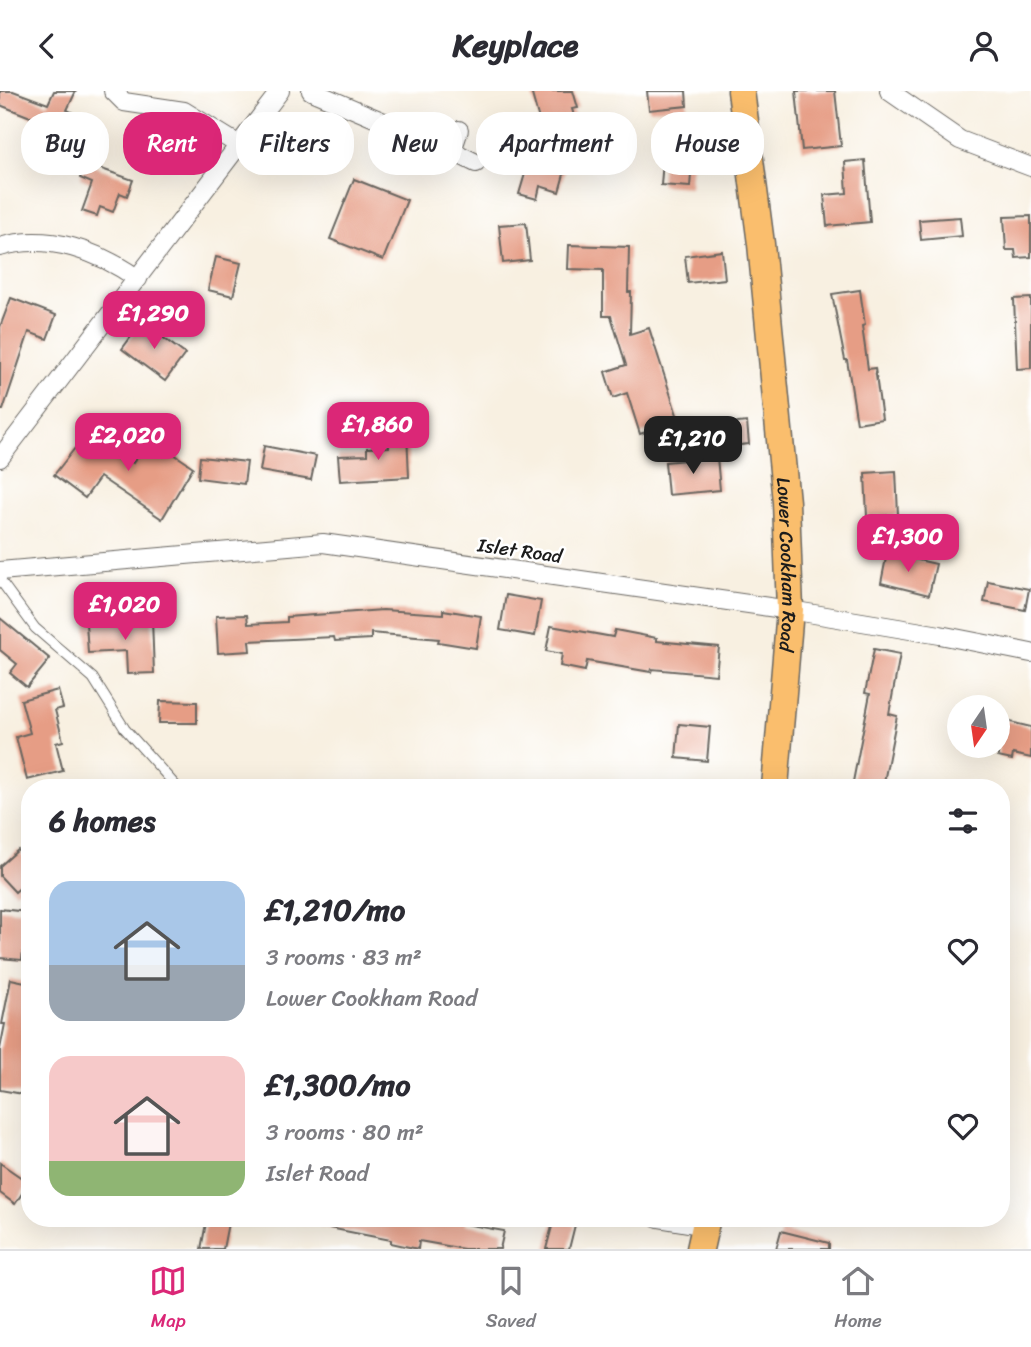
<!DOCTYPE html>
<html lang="en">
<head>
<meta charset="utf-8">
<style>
  body { margin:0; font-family:Sriracha,sans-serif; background:#f7f7f7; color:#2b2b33; height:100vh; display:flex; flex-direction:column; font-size:26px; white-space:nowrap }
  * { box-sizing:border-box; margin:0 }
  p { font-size:23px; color:#7c7c81 }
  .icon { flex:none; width:38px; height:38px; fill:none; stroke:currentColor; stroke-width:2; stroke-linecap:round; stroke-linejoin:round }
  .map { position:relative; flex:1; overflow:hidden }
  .panel { position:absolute; left:21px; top:688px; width:989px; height:448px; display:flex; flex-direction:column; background:#fff; border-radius:28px; box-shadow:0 7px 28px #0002 }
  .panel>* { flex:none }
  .top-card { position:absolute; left:21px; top:21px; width:990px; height:63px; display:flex; gap:14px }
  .needle { width:46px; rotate:193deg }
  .buttons { position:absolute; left:947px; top:604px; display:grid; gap:14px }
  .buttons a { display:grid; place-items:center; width:63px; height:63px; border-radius:50%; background:#fff; box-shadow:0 7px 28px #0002; font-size:35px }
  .price { position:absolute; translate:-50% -60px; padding:0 16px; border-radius:14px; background:#db2777; color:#fff; font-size:23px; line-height:46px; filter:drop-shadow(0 2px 4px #0008) }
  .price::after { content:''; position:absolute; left:50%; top:42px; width:21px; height:16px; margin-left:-10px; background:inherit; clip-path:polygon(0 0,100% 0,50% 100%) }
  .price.active { background:#222; color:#fff }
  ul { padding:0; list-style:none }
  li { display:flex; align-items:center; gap:21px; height:175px; padding:0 28px }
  li span { display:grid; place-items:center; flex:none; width:196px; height:140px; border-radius:21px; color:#555 }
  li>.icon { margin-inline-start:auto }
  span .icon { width:84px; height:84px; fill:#fffc; stroke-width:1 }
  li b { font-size:30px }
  h2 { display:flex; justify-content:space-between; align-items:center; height:84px; padding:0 28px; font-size:30px }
  .chip { padding:0 24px; border-radius:28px; background:#fff; box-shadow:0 7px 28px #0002; font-size:24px; line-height:63px }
  .chip.active { background:#db2777; color:#fff }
  header { display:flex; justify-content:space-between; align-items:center; height:91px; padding:0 28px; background:#fff; font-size:32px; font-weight:700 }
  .menu { display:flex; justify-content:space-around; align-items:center; height:98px; border-top:2px solid #e1e1e2; background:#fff; font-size:19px; color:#7c7c81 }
  .menu a { display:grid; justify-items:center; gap:4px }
  .menu .active { color:#db2777 }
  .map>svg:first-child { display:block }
  .building { fill:#e69d85 }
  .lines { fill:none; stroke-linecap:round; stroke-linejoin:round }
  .service-casing { stroke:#696661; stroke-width:11 }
  .minor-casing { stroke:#696661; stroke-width:20 }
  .primary-casing { stroke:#696661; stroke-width:29 }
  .service { stroke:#fff; stroke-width:9 }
  .minor { stroke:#fff; stroke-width:18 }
  .primary { stroke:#fabe6d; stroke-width:26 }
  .labels { text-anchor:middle; stroke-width:5; stroke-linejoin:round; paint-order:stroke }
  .street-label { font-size:19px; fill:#1c1c1c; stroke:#fff }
</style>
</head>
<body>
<header><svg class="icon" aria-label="back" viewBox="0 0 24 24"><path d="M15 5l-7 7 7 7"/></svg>Keyplace<svg class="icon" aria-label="person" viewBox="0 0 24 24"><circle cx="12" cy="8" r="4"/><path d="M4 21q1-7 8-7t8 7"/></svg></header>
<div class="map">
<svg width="1031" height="1158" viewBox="0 0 1031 1158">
  <rect width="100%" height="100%" fill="#fff"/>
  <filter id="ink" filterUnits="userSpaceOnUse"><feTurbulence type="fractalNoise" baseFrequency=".0143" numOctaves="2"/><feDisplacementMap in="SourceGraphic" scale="14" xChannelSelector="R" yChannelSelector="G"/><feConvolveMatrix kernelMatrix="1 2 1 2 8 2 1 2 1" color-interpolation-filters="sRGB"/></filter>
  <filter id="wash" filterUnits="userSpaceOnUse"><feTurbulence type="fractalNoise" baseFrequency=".00686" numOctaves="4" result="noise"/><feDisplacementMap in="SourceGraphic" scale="28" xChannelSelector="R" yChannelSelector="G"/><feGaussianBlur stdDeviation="1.57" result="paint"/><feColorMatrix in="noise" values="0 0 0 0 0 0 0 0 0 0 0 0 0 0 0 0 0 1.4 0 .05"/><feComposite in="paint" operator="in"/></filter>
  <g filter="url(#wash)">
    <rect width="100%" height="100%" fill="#f8f0e1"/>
    <g id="blocks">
      <!-- building -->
      <g class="building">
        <path d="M 0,0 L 13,0 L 48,13 L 54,0 L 76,0 L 67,19 L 94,32 L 85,51 L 38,29 L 0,14 Z"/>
        <path d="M 531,0 L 573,0 L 578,17 L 572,18 L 577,34 L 569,36 L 558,74 L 566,76 L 559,101 L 540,95 L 537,108 L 519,103 L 530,66 L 538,68 L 544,46 Z"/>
        <path d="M 647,0 L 686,0 L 687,15 L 649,19 Z"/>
        <path d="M 796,0 L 835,0 L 841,55 L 802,59 Z"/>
        <path d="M 665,45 L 694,47 L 690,96 L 661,94 Z"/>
        <path d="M 865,69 L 870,131 L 827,135 L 824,104 L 847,102 L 845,71 Z"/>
        <path d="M 85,72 L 133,89 L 127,105 L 120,102 L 113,121 L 100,116 L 97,125 L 82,120 L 92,92 L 80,87 Z"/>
        <path d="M 354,88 L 407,109 L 383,169 L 330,148 Z"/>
        <path d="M 1031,125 L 1031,166 L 1016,167 L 1015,159 L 1006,159 L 1004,126 Z"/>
        <path d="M 960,126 L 962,145 L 921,149 L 919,129 Z"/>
        <path d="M 526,132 L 530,169 L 503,172 L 499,134 Z"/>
        <path d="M 569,154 L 629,156 L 628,201 L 631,201 L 630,243 L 649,237 L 679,330 L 640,343 L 627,302 L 613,307 L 605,281 L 626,274 L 611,225 L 603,225 L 603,179 L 568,178 Z"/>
        <path d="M 722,160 L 725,188 L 688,192 L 685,165 Z"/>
        <path d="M 216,166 L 241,172 L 233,205 L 208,199 Z"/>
        <path d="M 860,199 L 865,234 L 862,235 L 868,278 L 875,277 L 882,328 L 857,332 L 847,269 L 845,269 L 832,203 Z"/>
        <path d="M 11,207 L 56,224 L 47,248 L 29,241 L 3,319 L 0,319 L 0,236 Z"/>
        <path d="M 1031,207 L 1031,277 L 1017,278 L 1014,208 Z"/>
        <path d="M 142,231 L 185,263 L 165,290 L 122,258 Z"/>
        <path d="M 747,331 L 749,353 L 702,358 L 700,336 Z"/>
        <path d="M 407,342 L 409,386 L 340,390 L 338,365 L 367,364 L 367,357 L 389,356 L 388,343 Z"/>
        <path d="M 96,344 L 133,372 L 150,347 L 193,376 L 162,428 L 100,386 L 85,407 L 54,384 L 75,357 L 82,362 Z"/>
        <path d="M 264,355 L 316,365 L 311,389 L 260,380 Z"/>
        <path d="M 200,366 L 247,371 L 244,393 L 198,387 Z"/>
        <path d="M 717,366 L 720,399 L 668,404 L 665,371 Z"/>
        <path d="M 896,380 L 898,424 L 867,426 L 865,382 Z"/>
        <path d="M 887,462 L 936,473 L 929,504 L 881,492 Z"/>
        <path d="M 988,490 L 1029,498 L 1025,519 L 984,511 Z"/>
        <path d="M 506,504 L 541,510 L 535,545 L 500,539 Z"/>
        <path d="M 383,519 L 443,523 L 443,519 L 481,525 L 476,557 L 438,551 L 439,548 L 371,542 L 371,548 L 335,550 L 334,546 L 249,550 L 250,560 L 218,562 L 216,525 L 247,524 L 248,533 L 287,531 L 287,526 Z"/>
        <path d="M 0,527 L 50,568 L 27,596 L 10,582 L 17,573 L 0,559 Z"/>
        <path d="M 152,528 L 154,582 L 127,583 L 126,560 L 88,562 L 86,532 Z"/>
        <path d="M 551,535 L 613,546 L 615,539 L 657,547 L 657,550 L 719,556 L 716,584 L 652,578 L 651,581 L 587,570 L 585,580 L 560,575 L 562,563 L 546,560 Z"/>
        <path d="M 874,558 L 900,563 L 889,623 L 897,625 L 883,696 L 852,696 L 870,603 L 865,602 Z"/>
        <path d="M 58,599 L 63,617 L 55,619 L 63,650 L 56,652 L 63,680 L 27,689 L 16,646 L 30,642 L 21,609 Z"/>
        <path d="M 160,610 L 197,611 L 197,632 L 159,632 Z"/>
        <path d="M 998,628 L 1031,636 L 1031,667 L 1013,663 L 1012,669 L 998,666 Z"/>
        <path d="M 679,633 L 710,636 L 707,670 L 676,667 Z"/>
        <path d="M 18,759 L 30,773 L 30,788 L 15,801 L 0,785 L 0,775 Z"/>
        <path d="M 0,818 L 27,821 L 22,869 L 0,867 Z"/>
        <path d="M 11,888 L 30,892 L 30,966 L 23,1003 L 0,999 L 0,958 L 5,933 L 2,933 Z"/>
        <path d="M 0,1072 L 29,1092 L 15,1113 L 0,1102 Z"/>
        <path d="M 207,1127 L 229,1127 L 223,1158 L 201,1158 Z"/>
        <path d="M 319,1127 L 418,1127 L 443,1132 L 444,1127 L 452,1127 L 466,1129 L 465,1133 L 504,1140 L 500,1158 L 464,1158 L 419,1150 L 418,1158 L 391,1152 L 391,1149 L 319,1135 Z"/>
        <path d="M 554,1128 L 575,1134 L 569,1158 L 546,1158 Z"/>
        <path d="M 781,1140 L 829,1152 L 829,1158 L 776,1158 Z"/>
      </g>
    </g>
  </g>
  <g filter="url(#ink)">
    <use href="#blocks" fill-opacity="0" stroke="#696661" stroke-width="2"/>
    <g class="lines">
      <defs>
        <path id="service" d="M 0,489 L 35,537 L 93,587 L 125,638 L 177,696"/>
        <g id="minor">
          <path d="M 113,0 L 124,11 L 184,20 L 239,54"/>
          <path d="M 311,0 L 452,60 L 476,72"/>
          <path d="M 889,0 L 960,49 L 1031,76"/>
          <path d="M 452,60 L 459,39"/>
          <path d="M 0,156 C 48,142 99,160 138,188"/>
          <path d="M 0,367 L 280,0"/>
          <path d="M 0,480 L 323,452 L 790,519 L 940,544 L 1031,562"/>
          <path d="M 658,1127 L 705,1135"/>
        </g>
        <g id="primary">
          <path id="s1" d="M 741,0 L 761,153 L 786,411 L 790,519 L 775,696"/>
          <path d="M 700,1158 L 707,1127"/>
        </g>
      </defs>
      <!-- service casing -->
      <use href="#service" class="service-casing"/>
      <!-- minor casing -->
      <use href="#minor" class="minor-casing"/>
      <!-- primary casing -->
      <use href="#primary" class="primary-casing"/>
      <!-- service -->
      <use href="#service" class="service"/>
      <!-- minor -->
      <use href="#minor" class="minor"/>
      <!-- primary -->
      <use href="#primary" class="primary"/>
    </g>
  </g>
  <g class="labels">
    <!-- street labels -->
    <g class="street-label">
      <text transform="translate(520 459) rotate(8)" y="7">Islet Road</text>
      <text dy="7" stroke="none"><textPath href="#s1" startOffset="476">Lower Cookham Road</textPath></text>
    </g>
  </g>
</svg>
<div class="buttons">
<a><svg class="needle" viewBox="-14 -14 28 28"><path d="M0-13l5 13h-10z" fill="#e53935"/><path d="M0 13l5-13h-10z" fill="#7c7c81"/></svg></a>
</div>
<b class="price" style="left:154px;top:260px">£1,290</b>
<b class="price" style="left:378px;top:371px">£1,860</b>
<b class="price" style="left:128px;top:382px">£2,020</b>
<b class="price active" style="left:693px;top:385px">£1,210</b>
<b class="price" style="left:908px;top:483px">£1,300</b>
<b class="price" style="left:125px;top:551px">£1,020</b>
<div class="top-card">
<a class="chip">Buy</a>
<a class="chip active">Rent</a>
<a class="chip">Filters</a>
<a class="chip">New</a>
<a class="chip">Apartment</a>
<a class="chip">House</a>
</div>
<section class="panel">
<h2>6 homes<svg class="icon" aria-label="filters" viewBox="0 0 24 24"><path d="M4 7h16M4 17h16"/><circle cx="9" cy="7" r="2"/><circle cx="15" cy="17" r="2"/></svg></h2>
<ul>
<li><span style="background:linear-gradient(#a9c7e8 60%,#9aa5b1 0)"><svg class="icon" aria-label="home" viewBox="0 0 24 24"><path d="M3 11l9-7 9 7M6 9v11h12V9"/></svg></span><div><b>£1,210/mo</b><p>3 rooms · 83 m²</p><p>Lower Cookham Road</p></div><svg class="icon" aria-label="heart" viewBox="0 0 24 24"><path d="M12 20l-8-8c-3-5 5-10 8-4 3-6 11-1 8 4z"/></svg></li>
<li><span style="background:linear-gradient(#f6c9c9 75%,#8fb573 0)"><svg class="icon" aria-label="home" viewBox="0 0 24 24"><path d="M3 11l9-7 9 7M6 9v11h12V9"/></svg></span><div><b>£1,300/mo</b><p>3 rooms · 80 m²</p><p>Islet Road</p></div><svg class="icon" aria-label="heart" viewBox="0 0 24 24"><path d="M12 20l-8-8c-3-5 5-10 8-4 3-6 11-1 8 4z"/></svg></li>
</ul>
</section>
</div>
<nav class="menu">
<a class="active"><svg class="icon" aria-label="map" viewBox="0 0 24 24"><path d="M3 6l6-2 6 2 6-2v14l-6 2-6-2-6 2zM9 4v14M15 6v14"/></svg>Map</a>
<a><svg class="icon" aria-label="saved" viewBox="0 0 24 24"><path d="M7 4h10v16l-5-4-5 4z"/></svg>Saved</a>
<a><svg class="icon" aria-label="home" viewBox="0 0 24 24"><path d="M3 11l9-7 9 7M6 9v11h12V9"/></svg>Home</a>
</nav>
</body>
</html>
